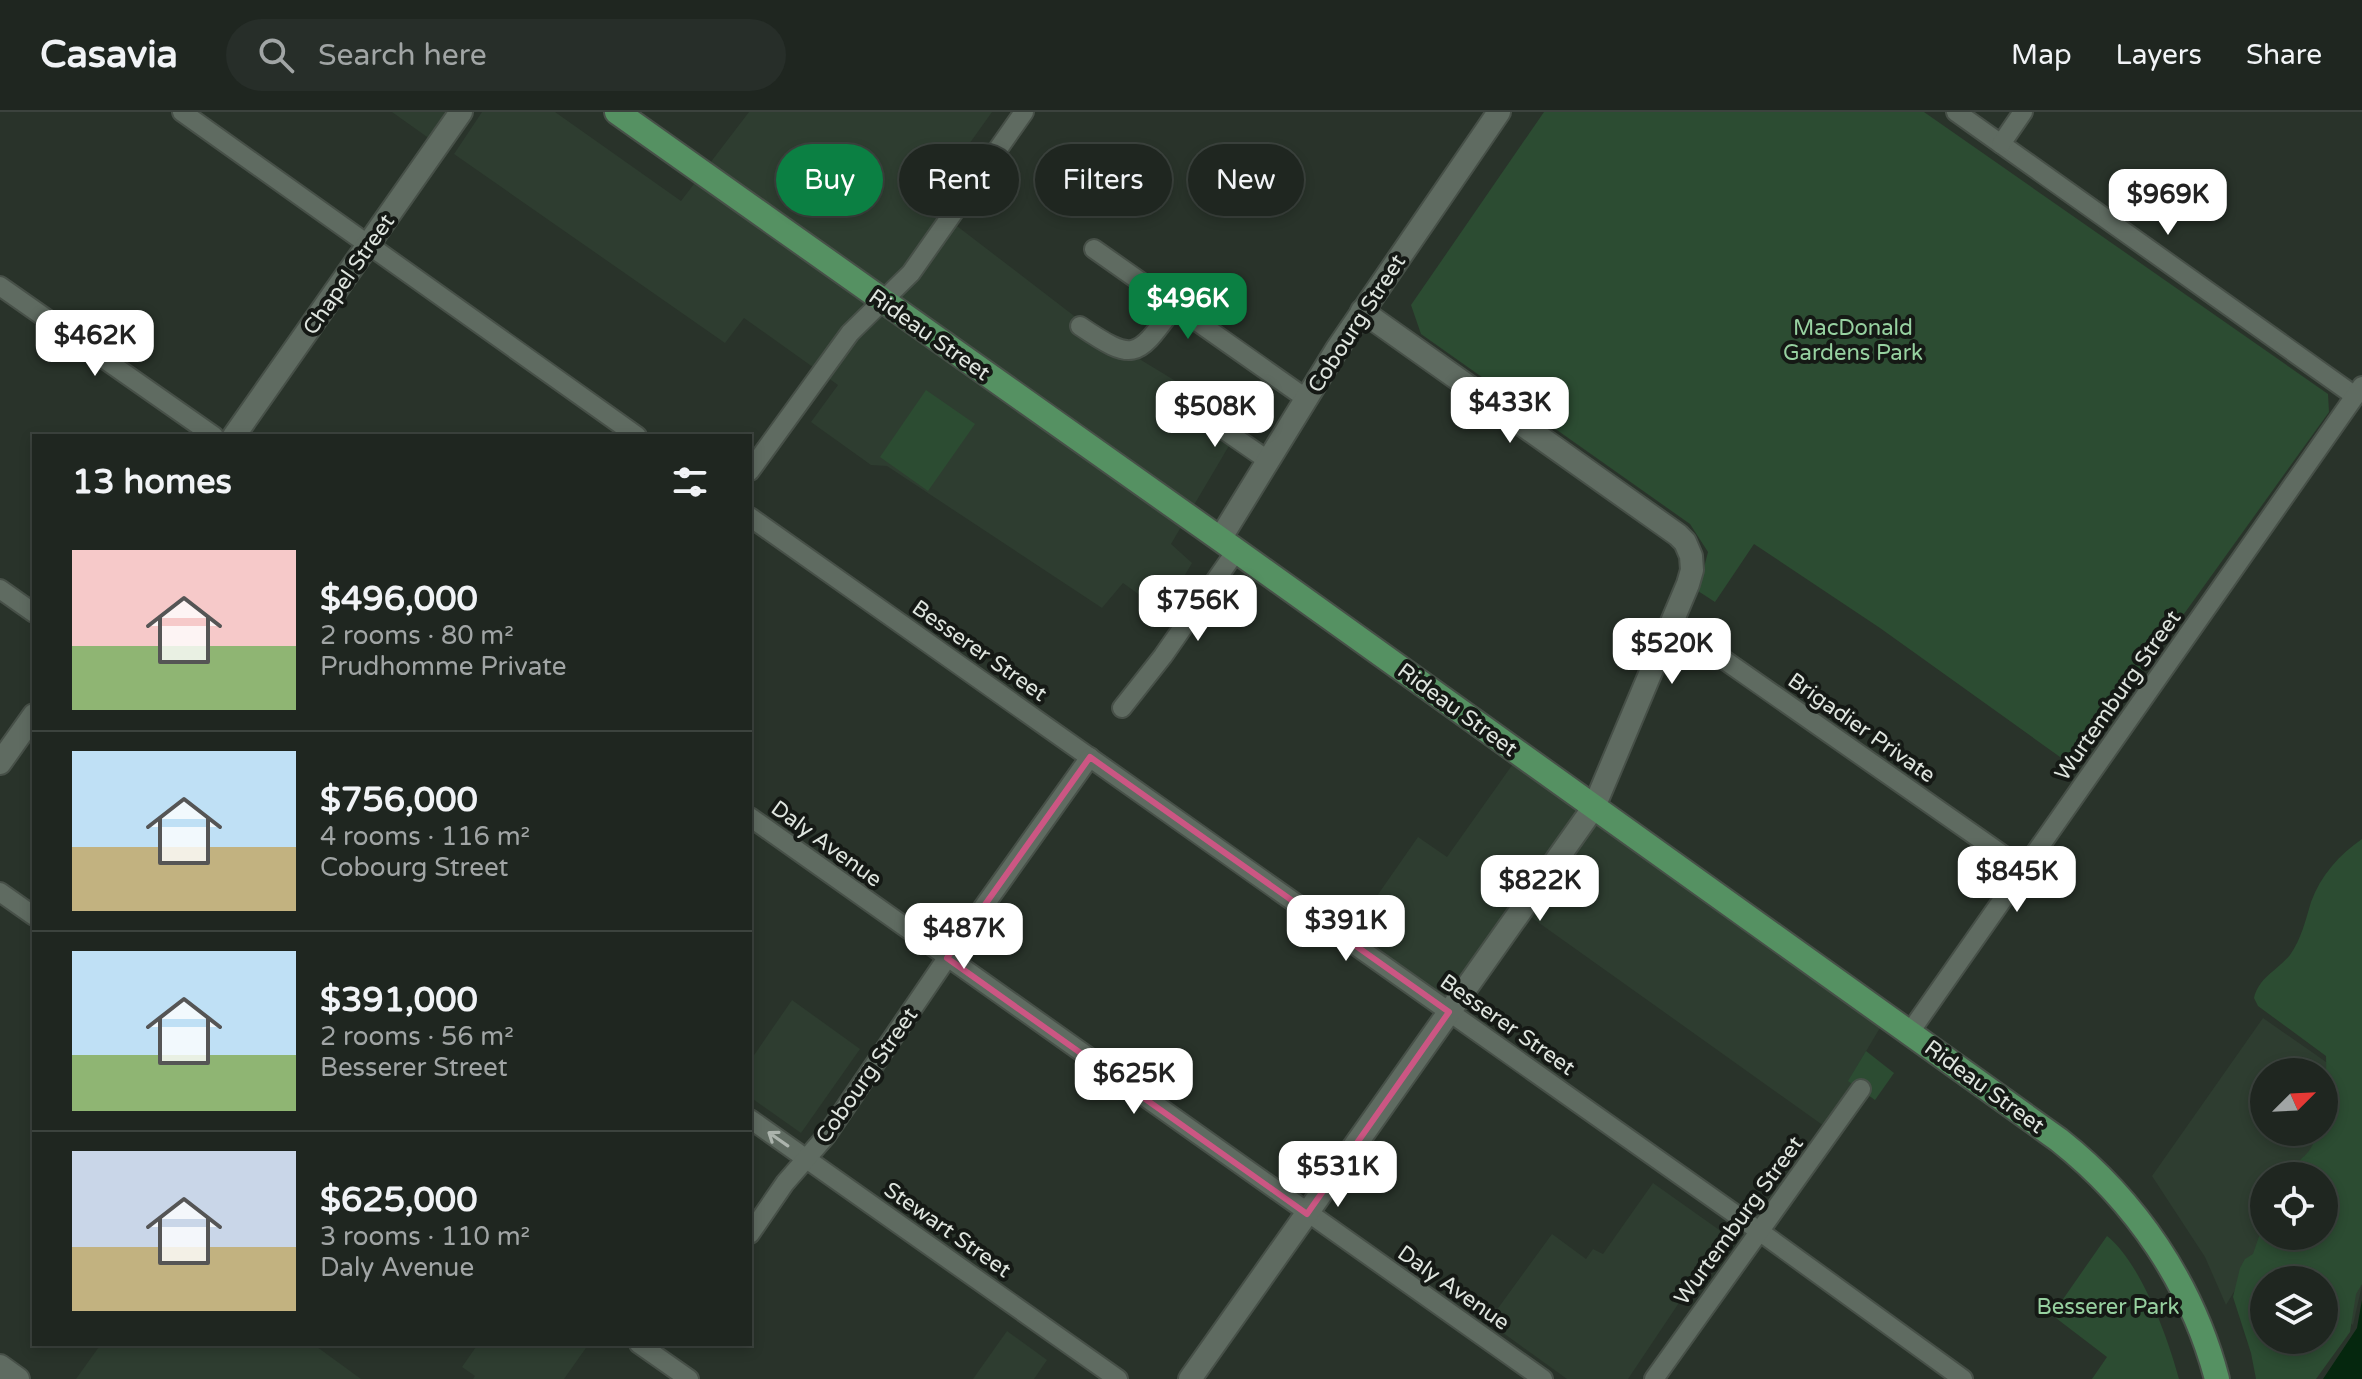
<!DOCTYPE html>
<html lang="en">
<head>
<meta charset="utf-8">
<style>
  body { margin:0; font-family:"Varela Round",sans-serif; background:#272e29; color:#f1f3f6; height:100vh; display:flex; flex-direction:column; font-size:30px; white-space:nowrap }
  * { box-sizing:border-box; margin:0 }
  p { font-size:26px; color:#a1a5a5 }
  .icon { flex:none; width:44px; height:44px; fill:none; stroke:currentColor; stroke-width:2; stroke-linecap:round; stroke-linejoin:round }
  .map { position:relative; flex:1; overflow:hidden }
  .side { position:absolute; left:32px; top:322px; width:720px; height:912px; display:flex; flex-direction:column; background:#1f2620; border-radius:0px; box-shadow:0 4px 12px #0003,0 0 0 2px #3c433e }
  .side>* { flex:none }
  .top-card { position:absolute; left:776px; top:32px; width:760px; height:72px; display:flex; gap:16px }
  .needle { width:52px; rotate:66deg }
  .controls { position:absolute; left:2250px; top:946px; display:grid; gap:16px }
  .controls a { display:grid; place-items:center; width:88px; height:88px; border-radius:50%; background:#1f2620; box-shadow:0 4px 12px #0003,0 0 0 2px #3c433e; font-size:40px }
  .price { position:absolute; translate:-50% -68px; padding:0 18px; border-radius:16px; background:#fff; color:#222; font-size:26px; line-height:52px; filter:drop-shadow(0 2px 4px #0008) }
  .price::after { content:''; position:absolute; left:50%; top:48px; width:24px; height:18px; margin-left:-12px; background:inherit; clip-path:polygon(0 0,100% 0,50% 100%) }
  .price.selected { background:#0b8043; color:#fff }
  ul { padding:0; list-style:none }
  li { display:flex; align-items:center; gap:24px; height:200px; padding:0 40px }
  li+li { border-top:2px solid #3c433e }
  li span { display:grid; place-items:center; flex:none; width:224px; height:160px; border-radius:0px; color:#555 }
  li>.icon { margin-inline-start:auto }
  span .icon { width:96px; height:96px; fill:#fffc; stroke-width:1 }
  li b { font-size:34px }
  h2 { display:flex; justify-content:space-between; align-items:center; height:96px; padding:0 40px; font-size:34px }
  .tag { padding:0 28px; border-radius:36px; background:#1f2620; box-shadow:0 4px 12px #0003,0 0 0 2px #3c433e; font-size:28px; line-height:72px }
  .tag.selected { background:#0b8043; color:#fff }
  header { display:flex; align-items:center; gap:48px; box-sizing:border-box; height:112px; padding:0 40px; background:#1f2620; border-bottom:2px solid #3c433e }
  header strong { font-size:38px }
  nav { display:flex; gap:44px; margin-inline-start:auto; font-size:28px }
  .search { width:560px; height:72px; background:#272e29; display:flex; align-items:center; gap:20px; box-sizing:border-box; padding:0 28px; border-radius:44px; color:#a1a5a5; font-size:30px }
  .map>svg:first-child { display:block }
  .built { fill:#2e3d30; fill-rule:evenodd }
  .green { fill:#2c4c32; fill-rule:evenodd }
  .water { fill:#05270e }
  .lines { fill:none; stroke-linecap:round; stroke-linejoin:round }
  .minor-casing { stroke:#475048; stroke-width:22 }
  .tertiary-casing { stroke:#475048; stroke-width:26 }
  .primary-casing { stroke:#475048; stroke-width:28 }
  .minor { stroke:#5f6b61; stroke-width:18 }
  .tertiary { stroke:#5f6b61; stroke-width:22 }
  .primary { stroke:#559162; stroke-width:24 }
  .oneway { stroke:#acb4ad }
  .marked { fill:none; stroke:#cb5683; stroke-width:6; stroke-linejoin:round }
  .labels { text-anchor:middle; stroke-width:8; stroke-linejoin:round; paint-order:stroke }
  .street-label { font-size:22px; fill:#dfe5df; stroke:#151915 }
  .park-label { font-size:22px; fill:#97d1a0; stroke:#151915 }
</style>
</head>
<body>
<header>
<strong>Casavia</strong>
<div class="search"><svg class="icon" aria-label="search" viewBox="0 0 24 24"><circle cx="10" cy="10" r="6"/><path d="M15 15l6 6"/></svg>Search here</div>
<nav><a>Map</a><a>Layers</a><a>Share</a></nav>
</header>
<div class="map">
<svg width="2362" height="1267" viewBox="0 0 2362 1267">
  <rect width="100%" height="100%" fill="#29332a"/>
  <!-- built -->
  <g class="built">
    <path d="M 392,0 L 461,0 L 437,32 Z"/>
    <path d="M 482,0 L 555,0 L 681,89 L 749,0 L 992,0 L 927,91 L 1095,220 L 1243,310 L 1171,432 L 1192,451 L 1163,500 L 1123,471 L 1102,496 L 887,354 L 871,353 L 811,310 L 838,273 L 744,206 L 725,231 L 454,42 Z"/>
    <path d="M 1520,642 L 1887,904 L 1849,968 L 1861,977 L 1831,1019 L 1521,798 L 1449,900 L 1347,827 L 1418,725 L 1447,745 Z"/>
    <path d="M 792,888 L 860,937 L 801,1021 L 750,985 L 750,949 Z"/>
    <path d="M 2263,906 L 2362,975 L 2362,1173 L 2353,1213 L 2324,1190 L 2324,1168 L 2259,1138 L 2226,1193 L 2205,1145 L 2152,1064 ZM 2264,960 L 2324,960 L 2324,1020 L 2264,1020 ZM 2264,1064 L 2324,1064 L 2324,1124 L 2264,1124 Z"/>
    <path d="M 1653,1071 L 1725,1122 L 1628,1267 L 1567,1267 L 1488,1210 L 1552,1122 L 1586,1147 L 1593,1137 L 1603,1142 Z"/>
    <path d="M 1007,1219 L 1047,1248 L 1034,1267 L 973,1267 Z"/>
    <path d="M 101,1232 L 313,1232 L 361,1267 L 76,1267 Z"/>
    <path d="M 478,1232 L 586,1232 L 588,1233 L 564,1267 L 473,1267 L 475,1264 L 462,1255 Z"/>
  </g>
  <!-- green -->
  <g class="green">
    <path d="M 1544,0 L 1924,0 L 2328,282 L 2329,300 L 2074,655 L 1880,516 L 1754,432 L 1715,490 L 1698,479 L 1708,440 L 1690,412 L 1421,222 L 1411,193 Z"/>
    <path d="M 926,278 L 975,312 L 928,379 L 880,345 Z"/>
    <path d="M 2362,727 L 2362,1172 L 2356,1182 L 2350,1220 L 2316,1267 L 2256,1267 L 2251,1241 L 2233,1185 L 2240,1156 L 2245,1147 L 2253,1142 L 2264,1110 L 2264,1124 L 2324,1124 L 2324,1064 L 2287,1064 C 2298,1044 2313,1045 2316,1020 L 2324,1020 C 2324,994 2327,969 2326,944 L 2258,894 L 2254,886 C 2259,865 2277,859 2290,843 C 2301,828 2306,807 2311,790 C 2321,763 2339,743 2362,727 ZM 2324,1168 L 2324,1228 L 2264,1228 L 2264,1168 Z"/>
    <path d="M 1866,939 L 1894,961 L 1875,988 L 1848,969 Z"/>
    <path d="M 2107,1124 C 2141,1151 2168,1226 2179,1267 L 2092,1267 L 2107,1245 L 2052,1203 Z"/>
  </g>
  <!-- water -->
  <path class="water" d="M 2362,1188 L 2362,1267 L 2323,1267 L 2357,1216 Z"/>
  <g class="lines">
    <defs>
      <g id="minor">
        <path d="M 182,0 L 637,324"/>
        <path d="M 1956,0 L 2355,284"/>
        <path d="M 2001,32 L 2023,0"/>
        <path d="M 1094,137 L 1307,287"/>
        <path d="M 0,174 L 214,324"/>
        <path d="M 1080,214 C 1136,252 1137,245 1175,194"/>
        <path d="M 1185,291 L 1269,349"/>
        <path d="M 750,359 L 850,221 L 911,161 L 1024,0"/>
        <path d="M 750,405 L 1759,1119 L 1963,1267"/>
        <path d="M 0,477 L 34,501"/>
        <path d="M 1673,512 L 2023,757"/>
        <path d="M 1122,596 L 1163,544 L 1236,439"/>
        <path d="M 750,705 L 1543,1267"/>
        <path d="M 0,780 L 34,804"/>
        <path d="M 1910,920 L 2362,274"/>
        <path d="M 750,1007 L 1118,1267"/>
        <path d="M 750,1122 L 785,1071 L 826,1024 L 947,846 L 1090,645"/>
        <path d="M 639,1232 L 689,1267"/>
        <path d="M 1654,1267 L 1861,977"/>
      </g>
      <g id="tertiary">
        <path d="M 234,324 L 461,0"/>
        <path d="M 1220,427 L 1337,237 L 1499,0"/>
        <path d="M 0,651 L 34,603"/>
        <path d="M 0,1254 L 18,1267"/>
        <path d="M 1190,1267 L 1594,695 L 1688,472 L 1692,458 L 1691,444 L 1685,430 L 1678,423 L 1362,199"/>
      </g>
      <path id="primary" d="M 617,0 L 1220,427 L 2059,1028 C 2136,1089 2192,1172 2217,1267"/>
    </defs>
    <!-- minor casing -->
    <use href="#minor" class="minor-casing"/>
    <!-- tertiary casing -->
    <use href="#tertiary" class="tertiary-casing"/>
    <!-- primary casing -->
    <use href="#primary" class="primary-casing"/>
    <!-- minor -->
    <use href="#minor" class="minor"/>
    <!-- tertiary -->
    <use href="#tertiary" class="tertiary"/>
    <!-- primary -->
    <use href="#primary" class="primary"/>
  </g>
  <!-- one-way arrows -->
  <defs><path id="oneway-shaft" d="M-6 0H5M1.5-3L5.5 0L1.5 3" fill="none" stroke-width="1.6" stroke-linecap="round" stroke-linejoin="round" transform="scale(2)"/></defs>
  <use class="oneway" href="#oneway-shaft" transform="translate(778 1027) rotate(-145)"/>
  <!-- marked area -->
  <path class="marked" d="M 1090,645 L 1449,900 L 1307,1102 L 947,846 Z"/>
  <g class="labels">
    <!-- street labels -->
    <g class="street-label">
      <text transform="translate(348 162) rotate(-55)" y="8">Chapel Street</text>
      <text transform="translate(1356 211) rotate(-57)" y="8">Cobourg Street</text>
      <text transform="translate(930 222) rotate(35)" y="8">Rideau Street</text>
      <text transform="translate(980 538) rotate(35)" y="8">Besserer Street</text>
      <text transform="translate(2117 583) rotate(-55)" y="8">Wurtemburg Street</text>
      <text transform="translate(1458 597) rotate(36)" y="8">Rideau Street</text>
      <text transform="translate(1862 615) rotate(35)" y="8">Brigadier Private</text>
      <text transform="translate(827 731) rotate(36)" y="8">Daly Avenue</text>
      <text transform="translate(1508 912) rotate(35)" y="8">Besserer Street</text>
      <text transform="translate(866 963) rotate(-55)" y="8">Cobourg Street</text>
      <text transform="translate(1985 974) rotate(36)" y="8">Rideau Street</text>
      <text transform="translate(1738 1108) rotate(-54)" y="8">Wurtemburg Street</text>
      <text transform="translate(948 1117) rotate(35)" y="8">Stewart Street</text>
      <text transform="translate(1454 1175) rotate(35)" y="8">Daly Avenue</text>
    </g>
    <!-- park labels -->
    <g class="park-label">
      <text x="1853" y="223">MacDonald<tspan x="1853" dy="25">Gardens Park</tspan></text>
      <text x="2108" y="1202">Besserer Park</text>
    </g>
  </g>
</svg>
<div class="controls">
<a><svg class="needle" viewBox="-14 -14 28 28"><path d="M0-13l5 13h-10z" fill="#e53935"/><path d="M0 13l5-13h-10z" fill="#a1a5a5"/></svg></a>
<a><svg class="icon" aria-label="locate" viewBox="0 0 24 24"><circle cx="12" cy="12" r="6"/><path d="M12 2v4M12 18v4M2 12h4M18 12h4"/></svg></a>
<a><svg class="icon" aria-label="layers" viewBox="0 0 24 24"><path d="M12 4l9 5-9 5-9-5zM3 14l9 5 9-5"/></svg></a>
</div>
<b class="price" style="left:2168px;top:125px">$969K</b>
<b class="price selected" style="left:1188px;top:229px">$496K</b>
<b class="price" style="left:95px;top:266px">$462K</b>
<b class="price" style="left:1510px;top:333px">$433K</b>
<b class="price" style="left:1215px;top:337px">$508K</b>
<b class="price" style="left:1198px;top:531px">$756K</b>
<b class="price" style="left:1672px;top:574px">$520K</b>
<b class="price" style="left:2017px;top:802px">$845K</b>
<b class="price" style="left:1540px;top:811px">$822K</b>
<b class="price" style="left:1346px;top:851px">$391K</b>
<b class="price" style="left:964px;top:859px">$487K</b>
<b class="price" style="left:1134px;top:1004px">$625K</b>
<b class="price" style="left:1338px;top:1097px">$531K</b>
<div class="top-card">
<a class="tag selected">Buy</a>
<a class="tag">Rent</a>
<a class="tag">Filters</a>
<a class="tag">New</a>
</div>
<section class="side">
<h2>13 homes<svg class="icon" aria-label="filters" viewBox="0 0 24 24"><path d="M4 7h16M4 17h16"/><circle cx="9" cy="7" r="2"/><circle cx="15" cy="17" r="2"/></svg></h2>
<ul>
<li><span style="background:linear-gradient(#f6c9c9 60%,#8fb573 0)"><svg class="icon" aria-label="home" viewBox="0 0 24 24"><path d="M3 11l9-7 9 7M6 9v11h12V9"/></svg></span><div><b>$496,000</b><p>2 rooms · 80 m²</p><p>Prudhomme Private</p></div></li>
<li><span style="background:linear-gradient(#bfe0f5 60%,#c2b280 0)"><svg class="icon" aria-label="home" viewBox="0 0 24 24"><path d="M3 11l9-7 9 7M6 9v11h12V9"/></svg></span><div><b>$756,000</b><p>4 rooms · 116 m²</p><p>Cobourg Street</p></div></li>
<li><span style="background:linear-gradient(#bfe0f5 65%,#8fb573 0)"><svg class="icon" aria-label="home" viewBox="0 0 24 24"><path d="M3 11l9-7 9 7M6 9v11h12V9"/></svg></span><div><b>$391,000</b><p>2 rooms · 56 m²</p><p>Besserer Street</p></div></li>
<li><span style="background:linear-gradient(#c9d6e8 60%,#c2b280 0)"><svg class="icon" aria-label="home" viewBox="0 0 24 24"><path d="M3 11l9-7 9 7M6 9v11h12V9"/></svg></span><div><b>$625,000</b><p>3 rooms · 110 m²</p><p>Daly Avenue</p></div></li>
</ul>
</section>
</div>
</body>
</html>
